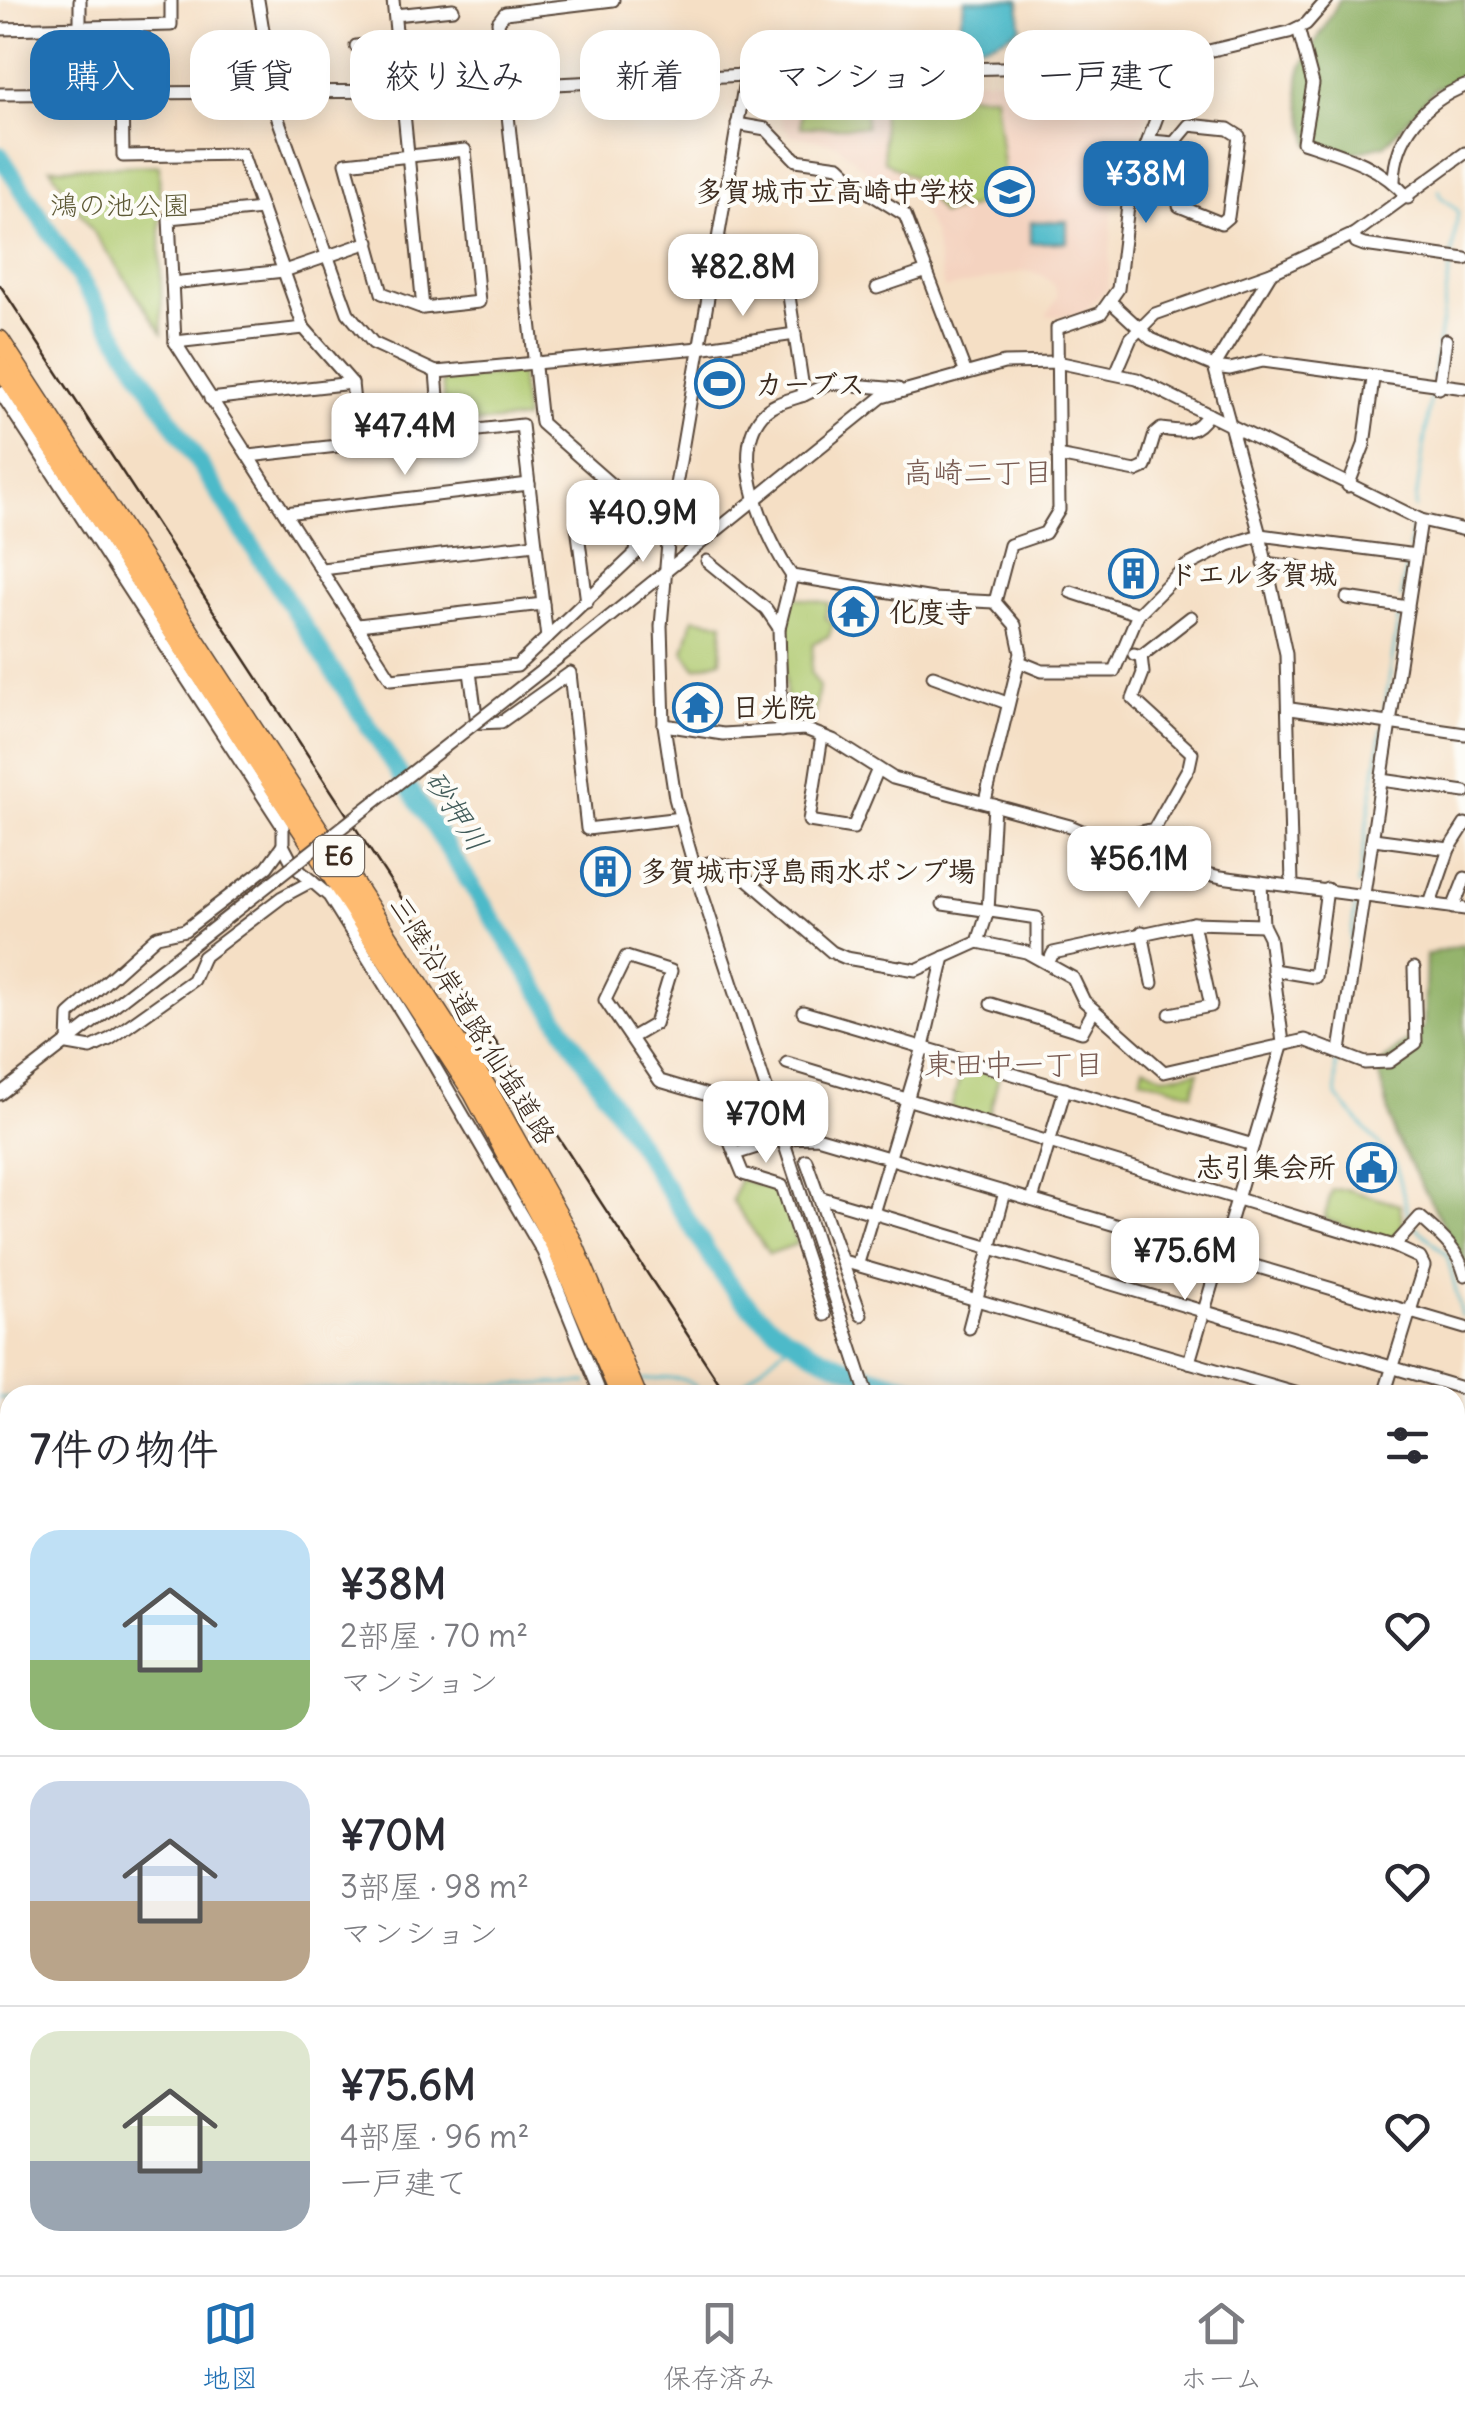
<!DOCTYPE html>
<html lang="ja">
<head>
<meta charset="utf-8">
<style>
  body { margin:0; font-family:Delius,"Klee One",sans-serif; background:#f7f7f7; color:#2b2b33; height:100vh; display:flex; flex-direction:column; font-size:38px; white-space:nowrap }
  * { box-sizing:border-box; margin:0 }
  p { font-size:32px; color:#7c7c81 }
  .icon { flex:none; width:55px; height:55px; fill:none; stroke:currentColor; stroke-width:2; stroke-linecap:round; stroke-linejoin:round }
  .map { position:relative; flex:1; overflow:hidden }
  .panel { position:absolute; left:0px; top:1385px; width:1465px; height:890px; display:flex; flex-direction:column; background:#fff; border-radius:30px 30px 0 0; box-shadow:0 5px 25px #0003 }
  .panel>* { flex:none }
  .hud { position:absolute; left:30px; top:30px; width:1405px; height:90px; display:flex; gap:20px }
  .price { position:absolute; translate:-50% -85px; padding:0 22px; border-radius:20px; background:#fff; color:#222; font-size:32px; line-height:65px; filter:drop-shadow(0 2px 5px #0008) }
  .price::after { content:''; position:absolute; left:50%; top:60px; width:30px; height:22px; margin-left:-15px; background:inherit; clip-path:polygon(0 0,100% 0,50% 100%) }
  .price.active { background:#1f6fb2; color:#fff }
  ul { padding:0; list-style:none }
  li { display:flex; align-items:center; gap:30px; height:250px; padding:0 30px }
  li+li { border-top:2px solid #e1e1e2 }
  li span { display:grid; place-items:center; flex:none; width:280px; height:200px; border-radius:30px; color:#555 }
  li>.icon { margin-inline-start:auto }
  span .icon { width:120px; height:120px; fill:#fffc; stroke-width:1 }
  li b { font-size:42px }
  h2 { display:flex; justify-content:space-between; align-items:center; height:120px; padding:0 30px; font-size:42px }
  .pill { padding:0 35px; border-radius:30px; background:#fff; box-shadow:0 5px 25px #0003; font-size:35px; line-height:90px }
  .pill.active { background:#1f6fb2; color:#fff }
  .tabs { display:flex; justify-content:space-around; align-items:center; height:140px; border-top:2px solid #e1e1e2; background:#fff; font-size:28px; color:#7c7c81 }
  .tabs a { display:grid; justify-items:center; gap:5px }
  .tabs .active { color:#1f6fb2 }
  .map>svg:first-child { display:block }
  .built { fill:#f4d3c0 }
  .green { fill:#afc96e; stroke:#757a46; stroke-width:2.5 }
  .forest { fill:#8bad61; stroke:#636c40; stroke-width:2.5 }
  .water { fill:#4ebac9; stroke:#447274; stroke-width:2.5 }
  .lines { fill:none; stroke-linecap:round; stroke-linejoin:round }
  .stream { stroke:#4ebac9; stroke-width:2.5 }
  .river { stroke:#4ebac9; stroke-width:18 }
  .minor-casing { stroke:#574537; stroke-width:15 }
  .highway-casing { stroke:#574537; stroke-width:21 }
  .minor { stroke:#fff; stroke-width:11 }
  .highway { stroke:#febb71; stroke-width:18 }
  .rail { stroke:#3b2a1e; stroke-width:2.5 }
  .minor-bridge-casing { stroke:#574537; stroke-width:15; stroke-linecap:butt }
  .minor-bridge { stroke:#fff; stroke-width:11 }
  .labels { text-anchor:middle; stroke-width:8; stroke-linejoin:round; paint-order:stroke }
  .shield { fill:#fdfcf7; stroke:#75695f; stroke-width:2.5 }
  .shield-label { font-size:25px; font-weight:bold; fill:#3b2a1e }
  .poi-label { font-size:28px; font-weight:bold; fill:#3b2a1e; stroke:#fdfcf7; text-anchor:start }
  .park-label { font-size:28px; fill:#5e5a36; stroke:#fdfcf7 }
  .street-label { font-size:28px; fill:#3b2a1e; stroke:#fdfcf7 }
  .neighbourhood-label { font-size:30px; fill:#785a51; stroke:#fdfcf7 }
  .water-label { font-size:30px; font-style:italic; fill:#425c5a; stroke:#fdfcf7 }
</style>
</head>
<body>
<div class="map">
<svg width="1465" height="2275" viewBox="0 0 1465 2275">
  <rect width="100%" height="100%" fill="#fdfcf7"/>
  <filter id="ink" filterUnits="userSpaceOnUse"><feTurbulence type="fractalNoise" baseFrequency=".01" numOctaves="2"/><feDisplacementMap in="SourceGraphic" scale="20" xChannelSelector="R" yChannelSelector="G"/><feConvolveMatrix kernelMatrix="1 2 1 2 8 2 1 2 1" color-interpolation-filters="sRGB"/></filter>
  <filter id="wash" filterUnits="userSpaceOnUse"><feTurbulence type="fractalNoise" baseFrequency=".0048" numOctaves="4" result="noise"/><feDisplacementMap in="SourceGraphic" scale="40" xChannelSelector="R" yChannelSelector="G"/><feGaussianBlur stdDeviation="2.25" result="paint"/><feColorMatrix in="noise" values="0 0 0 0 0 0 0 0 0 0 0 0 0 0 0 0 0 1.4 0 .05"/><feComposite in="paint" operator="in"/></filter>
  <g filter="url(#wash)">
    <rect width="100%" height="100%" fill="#f5dfc5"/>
    <!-- built -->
    <path class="built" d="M 1157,75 L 1156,92 L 1113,202 L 1108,288 L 1080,316 L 1046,316 L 1058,296 L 1054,285 L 1042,275 L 1025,271 L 944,289 L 933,233 L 915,197 L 866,171 L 836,144 L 791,135 L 782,125 L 777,92 L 777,84 Z"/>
    <!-- green -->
    <g class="green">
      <path d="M 80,34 L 108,35 L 114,40 L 115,82 L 83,83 Z"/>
      <path d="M 801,90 L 864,90 L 866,127 L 801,127 Z"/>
      <path d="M 889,95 L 995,95 L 1005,181 L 972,207 L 941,214 L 917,180 L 884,161 L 882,108 Z"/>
      <path d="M 159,165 L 162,333 L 50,168 Z"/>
      <path d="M 520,372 L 525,419 L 446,425 L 442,381 Z"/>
      <path d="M 793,597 L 829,603 L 825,617 L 833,624 L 829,636 L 813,643 L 811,673 L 819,686 L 813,727 L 787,716 L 782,628 Z"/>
      <path d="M 693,618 L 723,623 L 721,660 L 696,668 L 684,652 Z"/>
      <path d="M 963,1066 L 999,1076 L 987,1123 L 950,1112 Z"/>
      <path d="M 1144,1066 L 1163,1076 L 1199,1071 L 1193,1093 L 1141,1078 Z"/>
      <path d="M 739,1179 L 779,1191 L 797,1244 L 769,1254 L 732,1200 Z"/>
      <path d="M 1346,1189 L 1400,1205 L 1403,1227 L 1389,1240 L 1324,1219 L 1332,1190 Z"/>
      <path d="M 10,2201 L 10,2264 L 0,2265 L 0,2202 Z"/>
    </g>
    <!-- forest -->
    <g class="forest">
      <path d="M 1339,0 L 1465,0 L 1465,82 L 1436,88 L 1385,145 L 1332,158 L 1310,145 C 1306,123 1292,86 1303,65 C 1314,43 1328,23 1339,0 Z"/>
      <path d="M 1465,944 L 1465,1265 L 1395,1136 L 1377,1066 L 1424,1027 L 1426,955 Z"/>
    </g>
    <!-- water -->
    <g class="water">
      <path d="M 965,0 L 1019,0 L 1021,27 C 999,43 983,48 956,43 Z"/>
      <path d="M 1067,221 L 1067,242 L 1031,243 L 1031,222 Z"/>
    </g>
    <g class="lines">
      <!-- stream -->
      <g class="stream">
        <path d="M 1439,190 L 1440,196 L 1458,211 L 1452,255"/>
        <path d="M 1433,378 L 1451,262"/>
        <path d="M 1415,508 L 1432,386"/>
        <path d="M 1409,549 L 1412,525"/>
        <path d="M 1401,598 L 1407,557"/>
        <path d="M 1383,720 L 1399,614"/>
        <path d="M 1358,885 L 1382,728"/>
        <path d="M 1347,969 L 1356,901"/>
        <path d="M 1335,1060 L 1337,1097 L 1396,1164 L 1410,1222"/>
        <path d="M 1416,1227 L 1447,1255 L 1462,1316"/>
        <path d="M 642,1380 C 667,1378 687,1372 703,1395"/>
        <path d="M 99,1395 L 587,1383"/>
        <path d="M 729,1395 L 790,1342"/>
        <path d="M 0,1398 L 10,1398"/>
      </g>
      <!-- river -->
      <path class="river" d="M 0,155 L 726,1280 C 785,1354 860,1378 950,1395"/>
    </g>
  </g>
  <g filter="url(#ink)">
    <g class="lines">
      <defs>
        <g id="minor">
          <path d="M 80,0 L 80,27"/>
          <path d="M 258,0 L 277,116 L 348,313 L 373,343 L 436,372 L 699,348 L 795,334"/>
          <path d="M 393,0 L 423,308"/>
          <path d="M 395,15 L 453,9"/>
          <path d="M 121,26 L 123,156 L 242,154 L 304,328 L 352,383 L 358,442"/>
          <path d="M 1298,28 L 1313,84 L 1303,142 C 1343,155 1381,165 1408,198"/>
          <path d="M 0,29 L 171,25 L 171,0"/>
          <path d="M 356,46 L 398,42"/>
          <path d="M 746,75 L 670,520 L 661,626 L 664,725 L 675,798 L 700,887 L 867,1395"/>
          <path d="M 0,94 L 404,91 L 767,74 L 1115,65 L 1179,58 L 1289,32 L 1306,24 L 1327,0"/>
          <path d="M 737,124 L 766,129 L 796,160 L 839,166 L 863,189 L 905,215 L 965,371"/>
          <path d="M 465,150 L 479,302 L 423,308 L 382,293 L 346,163 Z"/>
          <path d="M 1135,177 L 1182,198 L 1179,206 L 1221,223 L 1228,217 L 1239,136 L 1228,129 L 1189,125 L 1174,143 L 1151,141"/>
          <path d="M 1394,181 C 1395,136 1425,101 1465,86"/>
          <path d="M 262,209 L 169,218 L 175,342 L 391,679 L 517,666 L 636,553 L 640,510 L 541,423 L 498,22 L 505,13 L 613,0"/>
          <path d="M 1354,234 L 1356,242 L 1364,245 L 1465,259"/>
          <path d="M 784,263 L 804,395 L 830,383 L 898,389"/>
          <path d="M 1271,273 L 1214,367 L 1230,369 L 1263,361 L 1465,388"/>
          <path d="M 172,283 L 284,271 L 369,242"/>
          <path d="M 877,288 L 927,271"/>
          <path d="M 1112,303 L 1151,339 L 1214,366 L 1260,535 L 1286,654 L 1292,885"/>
          <path d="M 175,342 L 304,328"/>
          <path d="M 436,372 L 441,434"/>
          <path d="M 1116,373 L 1131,338 L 1155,314 L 1271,273 L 1354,234 L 1465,153"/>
          <path d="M 1439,388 L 1446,340"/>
          <path d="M 0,392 L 283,827 L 283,845 L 294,866 L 329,896 L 424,1048 L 543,1252 L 601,1395"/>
          <path d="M 804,395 C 790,400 772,403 762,415 C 728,455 767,540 792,576 L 933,599 L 995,602"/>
          <path d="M 210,399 L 352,383"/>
          <path d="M 249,456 L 522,425 L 547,638"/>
          <path d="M 1058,456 L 1136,471 L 1145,467 L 1155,434 L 1161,429 C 1183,432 1195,435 1208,414"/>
          <path d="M 1348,486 L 1364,445 L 1373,379"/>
          <path d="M 285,513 L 529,484"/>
          <path d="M 577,526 L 587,602"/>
          <path d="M 707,561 L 766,609 L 779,628"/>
          <path d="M 1264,563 L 1298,567"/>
          <path d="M 322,569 L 535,544"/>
          <path d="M 1071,592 L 1138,614"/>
          <path d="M 1347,598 L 1408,607"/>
          <path d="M 358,625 L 543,604"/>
          <path d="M 572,647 L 882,397 L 1004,363 L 1057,362 L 1137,379 L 1421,520 L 1465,530"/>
          <path d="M 1134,654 L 1141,656 L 1191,617"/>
          <path d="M 1020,662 L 1042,671 L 1114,671 L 1138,614 L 1185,567 L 1228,545 L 1260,535 L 1416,555"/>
          <path d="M 470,672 L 477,723 L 501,722 L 570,673 L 587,829 L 681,818"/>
          <path d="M 933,676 L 1007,703"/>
          <path d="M 1291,709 L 1465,734"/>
          <path d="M 664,725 L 723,734 L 805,729 L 833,740 L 893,778 L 1070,826 L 1151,861 L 1221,877 L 1465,909"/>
          <path d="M 782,731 L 779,628 L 792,576"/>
          <path d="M 822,736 L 809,821 L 853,828 L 878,769"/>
          <path d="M 1382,780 L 1465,792"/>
          <path d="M 985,801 L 1021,653 L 1015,625 L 995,602 L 1010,545 L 1045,533 L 1059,510 L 1057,328 L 1101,313 L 1118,289 L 1130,189 L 1179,58"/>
          <path d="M 1374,839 L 1449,849"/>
          <path d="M 283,845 L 267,867 L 185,930 L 157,936 L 69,1015 L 68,1044 L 91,1048 L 110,1039 L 193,980 L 203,957 L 282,897 L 312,881"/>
          <path d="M 1114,845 L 1120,837 L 1154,829 L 1189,767 L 1192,753 L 1133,699 L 1143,673 L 1141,656"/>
          <path d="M 694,867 L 712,862 L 733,867 L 832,952 L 846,958 L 916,970 L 978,942 L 988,911 L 994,805"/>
          <path d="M 943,904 L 1037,918 L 1037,957"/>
          <path d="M 1430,904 L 1449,849 L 1465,824"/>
          <path d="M 1453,908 L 1465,878"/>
          <path d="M 1142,932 L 1152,983"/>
          <path d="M 978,942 L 1026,952 L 1073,978 L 1084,1001 L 1164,1072 L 1305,1040 L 1365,1063 L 1389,1062 L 1416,1043 L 1414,968"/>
          <path d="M 1048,964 L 1053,953 L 1193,923 L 1263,925"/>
          <path d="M 1273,970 L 1315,977 L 1327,889"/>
          <path d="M 991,1004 L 1082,1032 L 1094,1010"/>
          <path d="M 803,1012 L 1253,1145"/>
          <path d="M 1170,1014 L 1211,1006 L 1193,923"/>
          <path d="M 631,1038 L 655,1024 L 671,971 L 626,957 L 605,1000 L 660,1081 L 711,1096 L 743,1174 L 782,1186 L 825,1315"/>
          <path d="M 1340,1051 L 1421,520"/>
          <path d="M 787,1063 L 1394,1246 L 1420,1258 L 1424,1266 L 1384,1395"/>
          <path d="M 0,1094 L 183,952"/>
          <path d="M 735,1154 L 785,1138 L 817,1137 L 1465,1328"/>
          <path d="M 806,1160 L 861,1315"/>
          <path d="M 819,1197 L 1465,1389"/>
          <path d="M 1032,1200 L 1065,1089"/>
          <path d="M 1394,1246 L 1420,1217 C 1440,1235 1458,1249 1465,1275"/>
          <path d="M 843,1261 L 1302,1395"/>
          <path d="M 858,1263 L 923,1047 L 944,957"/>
          <path d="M 969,1328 L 1005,1192"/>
          <path d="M 1189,1362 L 1283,1043 L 1269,937 L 1263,925 L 1261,882"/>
          <path d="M 1455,1441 L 1465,1444"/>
          <path d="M 1455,1499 L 1465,1502"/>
          <path d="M 1455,1680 L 1465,1688"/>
          <path d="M 1455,1784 L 1460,1784"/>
          <path d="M 1455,1833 L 1465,1831"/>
          <path d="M 1455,1896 L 1462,1949"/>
          <path d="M 0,1974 L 10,1974"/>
          <path d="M 1455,2046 L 1465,2057"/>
          <path d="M 1455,2168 L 1465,2166"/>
          <path d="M 0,2190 L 10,2190"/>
          <path d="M 59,2265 L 70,2275"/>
          <path d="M 897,2265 L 904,2275"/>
          <path d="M 1066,2265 L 1068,2275"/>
          <path d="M 1080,2265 L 1082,2275"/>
          <path d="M 1345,2265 L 1347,2275"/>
          <path d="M 680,2275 L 695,2265"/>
        </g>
        <g id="highway">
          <path d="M 0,340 L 486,1086 L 572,1240 L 637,1395"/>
          <path d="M 0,366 L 473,1093 L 556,1247 L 620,1395"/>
          <path d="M 740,2265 L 741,2275"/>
          <path d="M 756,2265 L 757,2275"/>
        </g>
      </defs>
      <!-- minor casing -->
      <use href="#minor" class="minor-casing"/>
      <!-- highway casing -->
      <use href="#highway" class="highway-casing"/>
      <!-- minor -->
      <use href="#minor" class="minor"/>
      <!-- highway -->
      <use href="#highway" class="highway"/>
      <!-- rail -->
      <g class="rail">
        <path d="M 0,285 L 727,1395"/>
        <path d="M 1455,1602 L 1465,1581"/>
        <path d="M 1455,1629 L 1465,1609"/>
        <path d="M 1455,2059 L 1465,2070"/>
        <path d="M 710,2275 L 725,2265"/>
      </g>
      <defs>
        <path id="minor-bridge" d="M 183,952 L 572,647"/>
      </defs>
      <!-- minor-bridge casing -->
      <use href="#minor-bridge" class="minor-bridge-casing"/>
      <!-- minor-bridge -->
      <use href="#minor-bridge" class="minor-bridge"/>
    </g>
  </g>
  <!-- icons -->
  <defs>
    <symbol id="school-ring" viewBox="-11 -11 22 22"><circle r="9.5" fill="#fdfcf7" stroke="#1f6fb2" stroke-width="1.5"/><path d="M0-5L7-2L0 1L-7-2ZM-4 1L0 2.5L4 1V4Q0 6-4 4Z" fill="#1f6fb2"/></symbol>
    <symbol id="stadium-ring" viewBox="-11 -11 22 22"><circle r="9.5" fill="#fdfcf7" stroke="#1f6fb2" stroke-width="1.5"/><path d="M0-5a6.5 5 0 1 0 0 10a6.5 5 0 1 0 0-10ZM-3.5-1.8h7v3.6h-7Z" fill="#1f6fb2"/></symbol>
    <symbol id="building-ring" viewBox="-11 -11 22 22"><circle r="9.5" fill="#fdfcf7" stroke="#1f6fb2" stroke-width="1.5"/><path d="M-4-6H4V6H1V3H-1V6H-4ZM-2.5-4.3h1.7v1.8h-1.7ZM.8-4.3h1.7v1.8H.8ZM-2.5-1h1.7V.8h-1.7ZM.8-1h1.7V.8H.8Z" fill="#1f6fb2"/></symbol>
    <symbol id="temple-ring" viewBox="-11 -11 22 22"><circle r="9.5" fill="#fdfcf7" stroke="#1f6fb2" stroke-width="1.5"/><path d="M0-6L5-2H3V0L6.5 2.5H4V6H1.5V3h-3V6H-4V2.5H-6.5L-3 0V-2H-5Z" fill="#1f6fb2"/></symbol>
    <symbol id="civic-ring" viewBox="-11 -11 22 22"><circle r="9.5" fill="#fdfcf7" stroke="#1f6fb2" stroke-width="1.5"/><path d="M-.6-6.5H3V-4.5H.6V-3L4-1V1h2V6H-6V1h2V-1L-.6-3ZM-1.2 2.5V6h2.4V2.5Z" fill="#1f6fb2"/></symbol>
  </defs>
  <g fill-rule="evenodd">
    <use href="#school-ring" x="982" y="164" width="55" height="55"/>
    <use href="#stadium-ring" x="692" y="356" width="55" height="55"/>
    <use href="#building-ring" x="1106" y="546" width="55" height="55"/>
    <use href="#temple-ring" x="826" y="584" width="55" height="55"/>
    <use href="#temple-ring" x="670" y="680" width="55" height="55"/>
    <use href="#building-ring" x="578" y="844" width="55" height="55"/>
    <use href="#civic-ring" x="1344" y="1140" width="55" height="55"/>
  </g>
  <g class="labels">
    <!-- shield labels -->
    <rect class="shield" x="314" y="836" width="50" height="40" rx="8"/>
    <g class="shield-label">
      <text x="339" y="865">E6</text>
    </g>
    <!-- poi labels -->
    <g class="poi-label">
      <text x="975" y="201" text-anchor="end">多賀城市立高崎中学校</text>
      <text x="755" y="394">カーブス</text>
      <text x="1169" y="584">ドエル多賀城</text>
      <text x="889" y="622">化度寺</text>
      <text x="732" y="717">日光院</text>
      <text x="640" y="881">多賀城市浮島雨水ポンプ場</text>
      <text x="1336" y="1177" text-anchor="end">志引集会所</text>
    </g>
    <!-- park labels -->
    <g class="park-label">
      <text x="120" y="215">鴻の池公園</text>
    </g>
    <!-- street labels -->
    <g class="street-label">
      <text transform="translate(473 1020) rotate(58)" y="10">三陸沿岸道路;仙塩道路</text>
    </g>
    <!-- neighbourhood labels -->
    <g class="neighbourhood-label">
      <text x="978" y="483">高崎二丁目</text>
      <text x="1014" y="1075">東田中一丁目</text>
    </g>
    <!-- water labels -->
    <g class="water-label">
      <text transform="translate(456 811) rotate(57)" y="10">砂押川</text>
    </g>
  </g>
</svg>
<b class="price active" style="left:1146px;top:226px">¥38M</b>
<b class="price" style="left:743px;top:319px">¥82.8M</b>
<b class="price" style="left:405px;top:478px">¥47.4M</b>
<b class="price" style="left:643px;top:565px">¥40.9M</b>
<b class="price" style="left:1139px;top:911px">¥56.1M</b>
<b class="price" style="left:766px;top:1166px">¥70M</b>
<b class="price" style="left:1185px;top:1303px">¥75.6M</b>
<div class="hud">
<a class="pill active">購入</a>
<a class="pill">賃貸</a>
<a class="pill">絞り込み</a>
<a class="pill">新着</a>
<a class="pill">マンション</a>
<a class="pill">一戸建て</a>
</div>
<section class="panel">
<h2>7件の物件<svg class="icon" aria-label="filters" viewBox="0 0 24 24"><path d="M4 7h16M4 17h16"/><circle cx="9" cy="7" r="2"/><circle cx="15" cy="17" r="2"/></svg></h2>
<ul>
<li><span style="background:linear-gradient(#bfe0f5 65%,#8fb573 0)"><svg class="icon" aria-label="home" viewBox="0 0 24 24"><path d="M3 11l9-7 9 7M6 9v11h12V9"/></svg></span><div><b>¥38M</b><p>2部屋 · 70 m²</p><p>マンション</p></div><svg class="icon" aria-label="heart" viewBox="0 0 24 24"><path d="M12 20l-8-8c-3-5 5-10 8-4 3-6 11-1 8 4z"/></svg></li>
<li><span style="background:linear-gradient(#c9d6e8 60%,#b9a48a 0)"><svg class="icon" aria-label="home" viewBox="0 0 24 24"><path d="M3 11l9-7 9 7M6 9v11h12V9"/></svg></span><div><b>¥70M</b><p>3部屋 · 98 m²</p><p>マンション</p></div><svg class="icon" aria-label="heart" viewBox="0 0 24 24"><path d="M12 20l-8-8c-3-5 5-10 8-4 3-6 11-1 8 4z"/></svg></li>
<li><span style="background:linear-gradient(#dfe7d0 65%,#9aa5b1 0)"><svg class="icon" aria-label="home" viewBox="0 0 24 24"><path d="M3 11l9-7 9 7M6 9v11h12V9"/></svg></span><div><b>¥75.6M</b><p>4部屋 · 96 m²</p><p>一戸建て</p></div><svg class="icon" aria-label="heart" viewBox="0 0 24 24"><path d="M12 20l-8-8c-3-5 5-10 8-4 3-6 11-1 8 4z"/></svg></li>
</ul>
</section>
</div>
<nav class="tabs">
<a class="active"><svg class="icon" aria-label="map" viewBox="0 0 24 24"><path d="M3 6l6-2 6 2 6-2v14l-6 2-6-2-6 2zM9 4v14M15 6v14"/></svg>地図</a>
<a><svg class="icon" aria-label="saved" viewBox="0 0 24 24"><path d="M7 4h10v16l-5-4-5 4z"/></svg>保存済み</a>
<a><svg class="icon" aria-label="home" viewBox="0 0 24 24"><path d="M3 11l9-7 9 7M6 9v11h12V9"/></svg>ホーム</a>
</nav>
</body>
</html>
